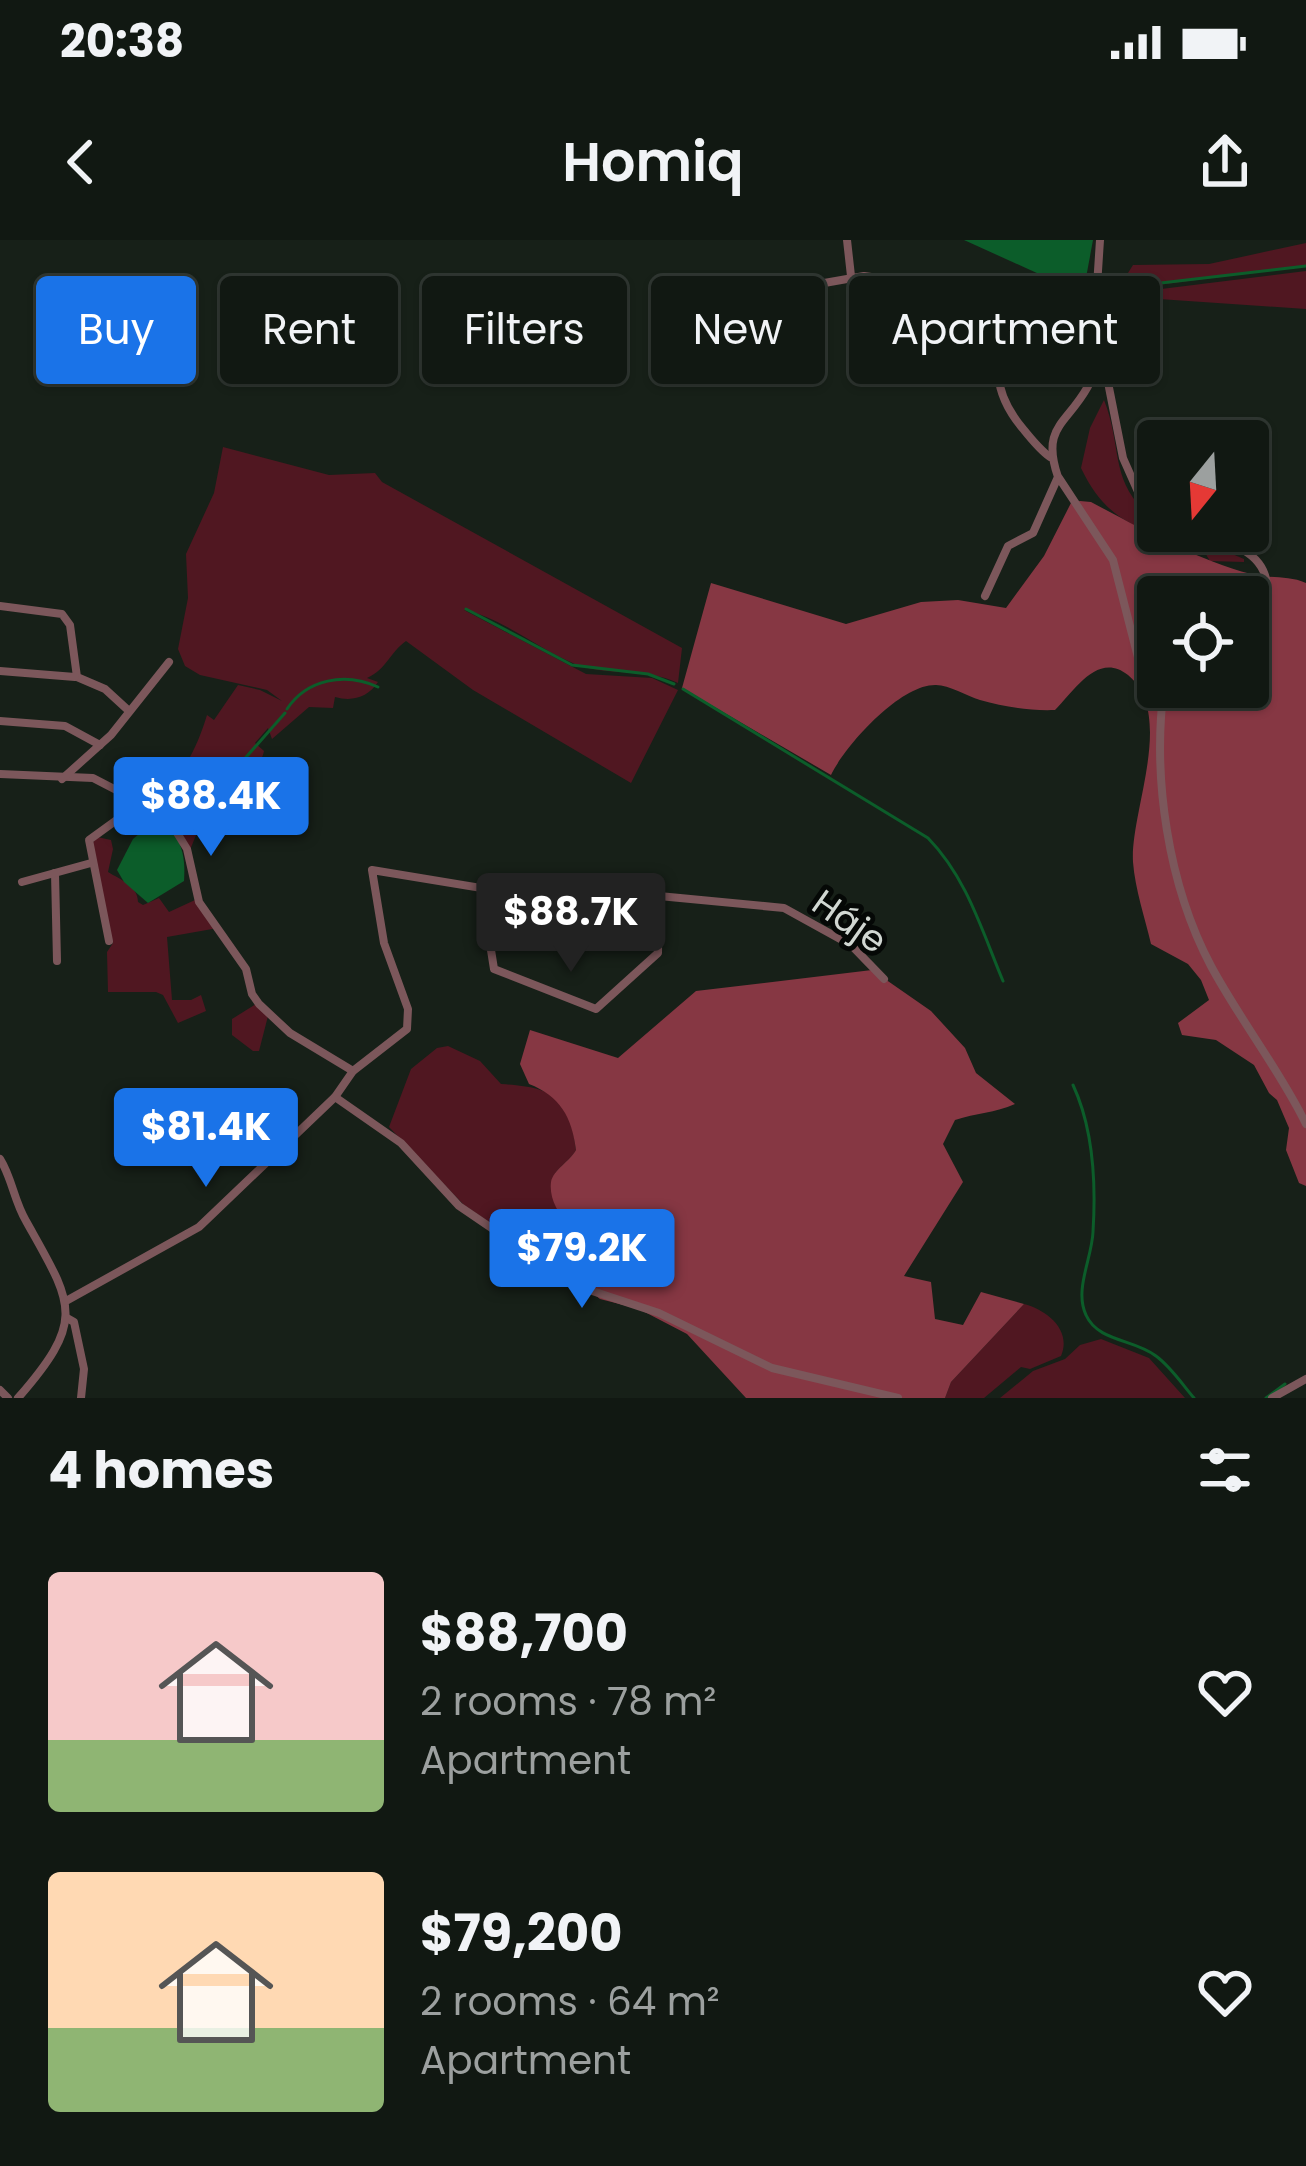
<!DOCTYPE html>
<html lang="en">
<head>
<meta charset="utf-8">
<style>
  body { margin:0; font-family:Poppins,sans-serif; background:#1e2520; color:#f1f3f6; height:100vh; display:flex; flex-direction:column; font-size:45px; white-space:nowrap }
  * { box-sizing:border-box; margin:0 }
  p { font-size:39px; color:#9ca09f }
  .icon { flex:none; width:66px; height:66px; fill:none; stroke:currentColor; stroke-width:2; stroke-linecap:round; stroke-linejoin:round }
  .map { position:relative; height:1158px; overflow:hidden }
  .sheet { display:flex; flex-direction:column; background:#111812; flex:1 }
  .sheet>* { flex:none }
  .guide { position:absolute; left:36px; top:36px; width:1236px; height:108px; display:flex; gap:24px }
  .needle { width:78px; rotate:198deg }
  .controls { position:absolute; left:1137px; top:180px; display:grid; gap:24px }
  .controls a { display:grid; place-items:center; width:132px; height:132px; border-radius:12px; background:#111812; box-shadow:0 3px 9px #0004,0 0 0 3px #303732; font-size:60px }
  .price { position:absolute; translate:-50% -102px; padding:0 27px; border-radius:12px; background:#1a73e8; color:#fff; font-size:39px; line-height:78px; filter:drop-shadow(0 3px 6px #0008) }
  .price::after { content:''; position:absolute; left:50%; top:72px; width:36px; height:27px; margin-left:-18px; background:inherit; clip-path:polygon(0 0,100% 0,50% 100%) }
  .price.active { background:#222; color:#fff }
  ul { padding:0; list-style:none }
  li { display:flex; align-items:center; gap:36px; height:300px; padding:0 48px }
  li span { display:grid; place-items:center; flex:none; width:336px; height:240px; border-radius:12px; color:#555 }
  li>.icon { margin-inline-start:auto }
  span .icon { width:144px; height:144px; fill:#fffc; stroke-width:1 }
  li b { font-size:51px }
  h2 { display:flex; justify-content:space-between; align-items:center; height:144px; padding:0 48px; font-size:51px }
  .chip { padding:0 42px; border-radius:12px; background:#111812; box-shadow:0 3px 9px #0004,0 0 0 3px #303732; font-size:42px; line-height:108px }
  .chip.active { background:#1a73e8; color:#fff }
  .status { display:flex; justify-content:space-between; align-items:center; height:84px; padding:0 60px; background:#111812; direction:ltr }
  .status svg { height:33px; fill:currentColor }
  header { display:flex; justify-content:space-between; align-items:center; height:156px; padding:0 48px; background:#111812; font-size:54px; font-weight:600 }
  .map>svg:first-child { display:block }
  .green { fill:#501721 }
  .forest { fill:#863743; fill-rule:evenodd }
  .water { fill:#0c5d2a }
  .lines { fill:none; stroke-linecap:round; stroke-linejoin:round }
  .stream { stroke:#0c5d2a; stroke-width:3 }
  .minor { stroke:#7c575b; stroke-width:8 }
  .labels { text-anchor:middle; stroke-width:10; stroke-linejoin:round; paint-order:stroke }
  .street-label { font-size:36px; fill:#d1d7d2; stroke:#050806 }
</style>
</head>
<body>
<div class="status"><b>20:38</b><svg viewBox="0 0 49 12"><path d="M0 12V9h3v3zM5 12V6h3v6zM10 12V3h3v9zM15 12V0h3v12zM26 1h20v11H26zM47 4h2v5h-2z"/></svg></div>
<header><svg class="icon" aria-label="back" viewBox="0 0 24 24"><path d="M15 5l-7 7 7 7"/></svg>Homiq<svg class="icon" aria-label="share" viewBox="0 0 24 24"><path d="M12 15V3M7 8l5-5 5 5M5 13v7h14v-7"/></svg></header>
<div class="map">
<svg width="1306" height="1158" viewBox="0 0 1306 1158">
  <rect width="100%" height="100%" fill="#172018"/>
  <!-- green -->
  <g class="green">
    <path d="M 1306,3 L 1306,26 L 1150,46 L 1129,43 L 1128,33 L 1133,25 L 1209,24 Z"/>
    <path d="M 1306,31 L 1306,69 L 1159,59 L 1133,100 L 1118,91 L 1125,69 L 1106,59 L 1108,49 L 1137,52 Z"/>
    <path d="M 1104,160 C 1124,210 1107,245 1158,282 L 1158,291 L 1178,291 L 1244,319 L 1244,322 L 1210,321 L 1204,311 C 1146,290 1109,287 1081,228 L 1090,188 Z"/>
    <path d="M 223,207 L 329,235 L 375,233 L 382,242 L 682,408 L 678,443 C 644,427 609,437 575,424 C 538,409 501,377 464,370 L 586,434 L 652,438 L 678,450 L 631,543 L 473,450 L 406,401 C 390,412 387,429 367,438 L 378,442 C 368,457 353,462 335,457 L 333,468 L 309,467 L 272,499 L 268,488 L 255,503 L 264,511 C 261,527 247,534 234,540 L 224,560 L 218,555 L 205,573 L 190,610 L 173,582 L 176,574 L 164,560 L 160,564 L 153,560 C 160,552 168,547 175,539 C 191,520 200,498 207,475 L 214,480 L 238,445 L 260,450 L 282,461 L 267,450 L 200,435 L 185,426 L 178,409 L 188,358 L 186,314 L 214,253 Z"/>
    <path d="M 97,597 L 111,600 L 113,609 L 108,632 C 121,640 138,646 138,662 L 143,665 L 159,658 L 169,672 L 195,660 L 218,688 L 167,697 L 172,760 L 191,760 L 201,755 L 206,771 L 178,783 L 163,755 L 156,752 L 108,752 L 107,712 L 113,703 L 91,605 Z"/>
    <path d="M 256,764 L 268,776 L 259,811 L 253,811 L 232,795 L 232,779 Z"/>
    <path d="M 448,806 L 480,821 L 501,844 C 551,847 570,855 576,910 C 570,921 554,929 552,941 C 545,974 598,1001 580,1029 L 562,1031 L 464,965 L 389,887 L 411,829 L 437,808 Z"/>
    <path d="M 1024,1064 C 1047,1070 1072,1090 1061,1116 L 1030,1129 L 1021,1127 L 984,1158 L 945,1158 L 951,1142 Z"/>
    <path d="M 1101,1099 L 1149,1118 L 1185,1158 L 1000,1158 L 1033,1131 L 1065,1119 L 1080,1105 Z"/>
  </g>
  <!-- forest -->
  <g class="forest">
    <path d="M 1080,261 L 1091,262 C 1142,289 1197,320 1251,334 C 1270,339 1288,335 1306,343 L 1306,946 L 1299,943 L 1286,910 L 1289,888 L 1277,860 L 1269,853 L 1254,825 L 1216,800 L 1182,795 L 1178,783 L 1209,760 L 1201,740 L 1188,724 L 1151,704 C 1145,678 1135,649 1133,622 C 1130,571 1176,475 1128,435 C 1098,411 1075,450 1055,470 C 1030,471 1005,467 980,460 C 967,456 949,445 936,445 C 900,444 845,506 831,535 L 682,448 L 711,343 L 846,384 L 921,362 L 958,360 L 1006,368 L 1044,316 L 1071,263 ZM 1158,357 L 1248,357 L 1248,447 L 1158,447 Z"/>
    <path d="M 872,730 L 931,771 L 965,808 L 976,833 L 1015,864 C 995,873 976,873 955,880 L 943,904 L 963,942 L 904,1036 L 931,1042 L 935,1079 L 963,1085 L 981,1052 L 1024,1064 L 951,1142 L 945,1158 L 746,1158 L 687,1094 L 639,1069 L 600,1059 L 570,1035 L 584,1024 C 587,995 547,975 551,942 C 553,930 570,921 576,910 C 572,877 560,856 529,844 L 520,824 L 530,790 L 618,818 L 696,751 Z"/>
  </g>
  <!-- water -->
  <g class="water">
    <path d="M 964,0 L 1093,0 L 1083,54 Z"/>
    <path d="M 158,578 C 180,595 186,612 184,641 L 148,663 L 124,642 L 117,630 L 133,599 Z"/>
  </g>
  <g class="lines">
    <!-- stream -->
    <g class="stream">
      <path d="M 1101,50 L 1306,26"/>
      <path d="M 466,369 L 572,425 L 648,434 L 674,444"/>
      <path d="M 683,449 L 928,598 C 967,638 982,691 1003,741"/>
      <path d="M 287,469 C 307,439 345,432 378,447"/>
      <path d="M 178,587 L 203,566 L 285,473"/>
      <path d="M 1073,845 C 1093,888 1096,945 1093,992 C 1092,1018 1074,1050 1086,1075 C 1098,1102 1135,1099 1156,1116 C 1171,1127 1182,1144 1194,1158"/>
      <path d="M 1266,1158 L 1285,1144"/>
    </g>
    <!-- minor -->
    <g class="minor">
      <path d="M 847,0 L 851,36"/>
      <path d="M 1100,0 L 1095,77 L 1123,218 L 1139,254 L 1158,272"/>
      <path d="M 754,42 L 813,45 L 864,36 L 1031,59 L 1095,77"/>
      <path d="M 1013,57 C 1000,112 983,142 1024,190 C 1032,200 1040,210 1050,217"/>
      <path d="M 1059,238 L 1113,320 L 1143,437"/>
      <path d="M 1195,291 C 1224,302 1264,309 1267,345 L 1259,361 L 1248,369"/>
      <path d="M 985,356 L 1008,306 L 1033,293 L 1058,237 C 1041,187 1066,185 1087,148 C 1094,137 1097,123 1101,110"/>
      <path d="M 0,366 L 62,374 L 70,385 L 77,437 L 105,449 L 129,471"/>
      <path d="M 0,431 L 75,437"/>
      <path d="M 1164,447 C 1152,537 1168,645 1211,726 C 1240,780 1279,829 1306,884"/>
      <path d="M 0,481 L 65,486 L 100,505"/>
      <path d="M 0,534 L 93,538 L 149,567 L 174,588 L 187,609 L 199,662 L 246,729 L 252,754 L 259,764 L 290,793 L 353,831"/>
      <path d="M 62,539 L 111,495 L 169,422"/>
      <path d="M 55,633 L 57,721"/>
      <path d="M 22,642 L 91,623"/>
      <path d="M 481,647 L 494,729 L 596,769 L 658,713 L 659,656"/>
      <path d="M 109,701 L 89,600 L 118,579 L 148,568"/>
      <path d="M 335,857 L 401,903 L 459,966 L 577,1046 L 659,1073 L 772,1128 L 898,1158"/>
      <path d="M 0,919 C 12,938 14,961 26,981 C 73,1065 87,1079 18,1158"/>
      <path d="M 66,1061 L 199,987 L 335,857 L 353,831 L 407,789 L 408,769 L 384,703 L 372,630 L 524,655 L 659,656 L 784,668 L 851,705 L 884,739"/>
      <path d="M 67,1078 L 74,1082 L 84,1129 L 81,1158"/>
      <path d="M 0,1150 L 8,1158"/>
      <path d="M 1272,1158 L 1306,1139"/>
    </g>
  </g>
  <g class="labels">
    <!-- street labels -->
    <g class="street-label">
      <text transform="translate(850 681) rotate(35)" y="13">Háje</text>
    </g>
  </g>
</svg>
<div class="controls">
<a><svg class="needle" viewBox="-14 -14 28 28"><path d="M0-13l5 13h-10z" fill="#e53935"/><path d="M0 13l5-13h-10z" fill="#9ca09f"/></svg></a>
<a><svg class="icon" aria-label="locate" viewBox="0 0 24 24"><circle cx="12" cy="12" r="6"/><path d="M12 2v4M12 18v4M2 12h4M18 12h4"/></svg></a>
</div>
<b class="price" style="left:211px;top:619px">$88.4K</b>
<b class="price active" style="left:571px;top:735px">$88.7K</b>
<b class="price" style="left:206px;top:950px">$81.4K</b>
<b class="price" style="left:582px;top:1071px">$79.2K</b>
<div class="guide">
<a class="chip active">Buy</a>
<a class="chip">Rent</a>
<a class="chip">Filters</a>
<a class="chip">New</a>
<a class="chip">Apartment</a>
</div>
</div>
<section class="sheet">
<h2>4 homes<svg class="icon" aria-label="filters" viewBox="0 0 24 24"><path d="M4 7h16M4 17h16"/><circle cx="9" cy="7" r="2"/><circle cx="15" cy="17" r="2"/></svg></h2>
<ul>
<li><span style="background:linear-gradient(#f6c9c9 70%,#8fb573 0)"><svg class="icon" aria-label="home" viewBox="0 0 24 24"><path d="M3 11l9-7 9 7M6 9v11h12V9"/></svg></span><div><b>$88,700</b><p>2 rooms · 78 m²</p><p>Apartment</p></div><svg class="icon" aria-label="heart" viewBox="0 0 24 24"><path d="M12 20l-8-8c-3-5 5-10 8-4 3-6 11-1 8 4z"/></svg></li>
<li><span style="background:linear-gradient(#ffd9b3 65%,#8fb573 0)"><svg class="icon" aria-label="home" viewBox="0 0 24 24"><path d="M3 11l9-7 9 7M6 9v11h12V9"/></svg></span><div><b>$79,200</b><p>2 rooms · 64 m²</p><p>Apartment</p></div><svg class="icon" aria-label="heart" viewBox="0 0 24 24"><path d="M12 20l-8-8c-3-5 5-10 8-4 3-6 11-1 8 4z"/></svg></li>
</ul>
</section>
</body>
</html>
